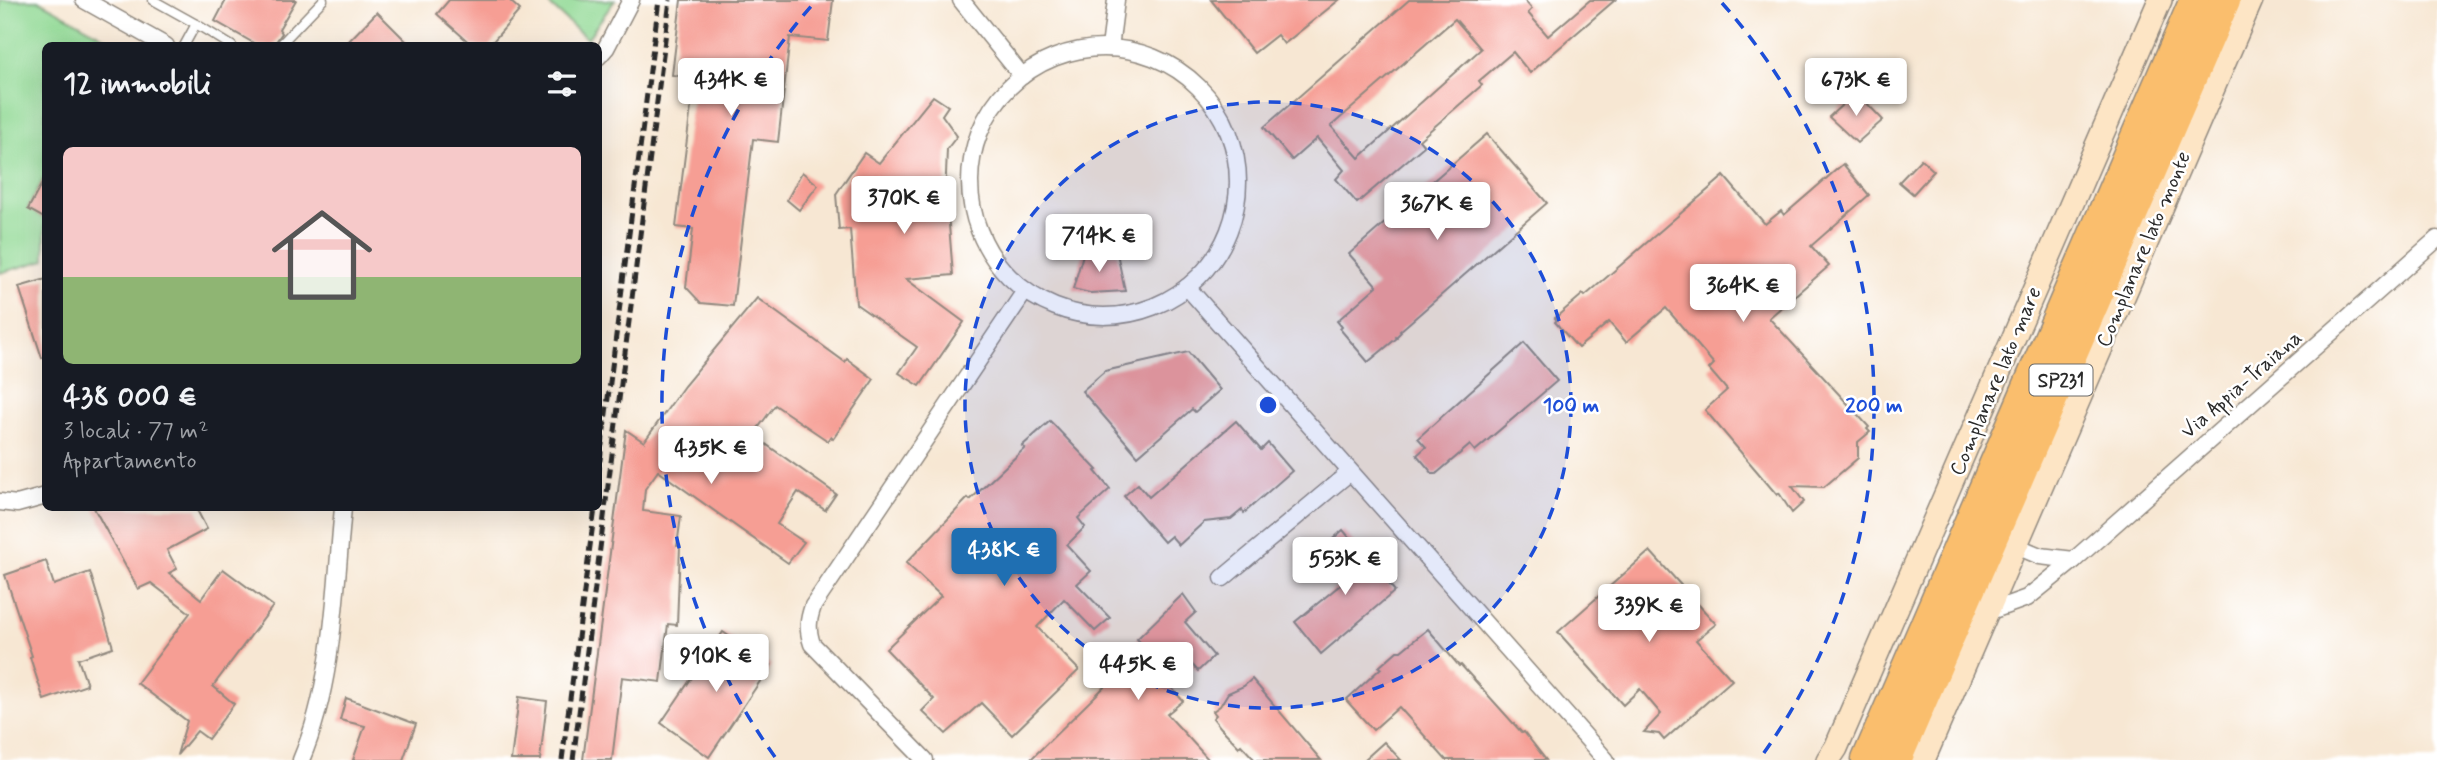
<!DOCTYPE html>
<html lang="it">
<head>
<meta charset="utf-8">
<style>
  body { margin:0; font-family:Mynerve,sans-serif; background:#20242c; color:#f1f3f6; height:100vh; display:flex; flex-direction:column; font-size:26px; white-space:nowrap }
  * { box-sizing:border-box; margin:0 }
  p { font-size:23px; color:#9ea1a6 }
  .icon { flex:none; width:38px; height:38px; fill:none; stroke:currentColor; stroke-width:2; stroke-linecap:round; stroke-linejoin:round }
  .map { position:relative; flex:1; overflow:hidden }
  .panel { position:absolute; left:42px; top:42px; width:560px; height:469px; display:flex; flex-direction:column; background:#171b24; border-radius:10px; box-shadow:0 7px 28px #0002 }
  .panel>* { flex:none }
  .price { position:absolute; translate:-50% -60px; padding:0 16px; border-radius:7px; background:#fff; color:#222; font-size:23px; line-height:46px; filter:drop-shadow(0 2px 4px #0008) }
  .price::after { content:''; position:absolute; left:50%; top:42px; width:21px; height:16px; margin-left:-10px; background:inherit; clip-path:polygon(0 0,100% 0,50% 100%) }
  .price.selected { background:#1f6fb2; color:#fff }
  ul { padding:0; list-style:none }
  li { display:grid; align-content:center; gap:14px; height:371px; padding:0 21px }
  li+li { border-top:2px solid #363941 }
  li span { display:grid; place-items:center; height:217px; border-radius:10px; color:#555 }
  li>.icon { margin-inline-start:auto }
  span .icon { width:126px; height:126px; fill:#fffc; stroke-width:1 }
  li b { font-size:30px }
  h2 { display:flex; justify-content:space-between; align-items:center; height:84px; padding:0 21px; font-size:30px }
  .map>svg:first-child { display:block }
  .green { fill:#91d994; stroke:#5e8260; stroke-width:2 }
  .building { fill:#f69e94; fill-rule:evenodd }
  .lines { fill:none; stroke-linecap:round; stroke-linejoin:round }
  .lane-casing { stroke:#91897f; stroke-width:11 }
  .street-casing { stroke:#91897f; stroke-width:19 }
  .secondary-casing { stroke:#91897f; stroke-width:26 }
  .highway-casing { stroke:#91897f; stroke-width:33 }
  .lane { stroke:#fff; stroke-width:8 }
  .street { stroke:#fff; stroke-width:16 }
  .secondary { stroke:#fde5c5; stroke-width:23 }
  .highway { stroke:#fabe6d; stroke-width:30 }
  .rail { stroke:#2b2b2b; stroke-width:5; stroke-dasharray:10 5; stroke-linecap:butt }
  .ring { fill:none; stroke:#1d4ed8; stroke-width:3.5; stroke-dasharray:12 9 }
  .labels { text-anchor:middle; stroke-width:5; stroke-linejoin:round; paint-order:stroke }
  .shield { fill:#fff; stroke:#6b6b6b; stroke-width:2 }
  .shield-label { font-size:19px; font-weight:bold; fill:#2b2b2b }
  .street-label { font-size:21px; fill:#2b2b2b; stroke:#fff }
  .centre { fill:#1d4ed8; stroke:#fff; stroke-width:3.5 }
  .ring-label { font-size:21px; text-anchor:middle; font-weight:bold; fill:#1d4ed8; stroke:#fff; stroke-width:5; stroke-linejoin:round; paint-order:stroke }
</style>
</head>
<body>
<div class="map">
<svg width="2437" height="760" viewBox="0 0 2437 760">
  <rect width="100%" height="100%" fill="#fff"/>
  <filter id="ink" filterUnits="userSpaceOnUse"><feTurbulence type="fractalNoise" baseFrequency=".0143" numOctaves="2"/><feDisplacementMap in="SourceGraphic" scale="14" xChannelSelector="R" yChannelSelector="G"/><feConvolveMatrix kernelMatrix="1 2 1 2 8 2 1 2 1" color-interpolation-filters="sRGB"/></filter>
  <filter id="wash" filterUnits="userSpaceOnUse"><feTurbulence type="fractalNoise" baseFrequency=".00686" numOctaves="4" result="noise"/><feDisplacementMap in="SourceGraphic" scale="28" xChannelSelector="R" yChannelSelector="G"/><feGaussianBlur stdDeviation="1.57" result="paint"/><feColorMatrix in="noise" values="0 0 0 0 0 0 0 0 0 0 0 0 0 0 0 0 0 1.4 0 .05"/><feComposite in="paint" operator="in"/></filter>
  <g filter="url(#wash)">
    <rect width="100%" height="100%" fill="#f7e7d3"/>
    <!-- green -->
    <g class="green">
      <path d="M 0,0 L 38,0 L 118,45 L 46,46 L 45,176 L 28,208 L 45,219 L 45,260 L 0,273 Z"/>
      <path d="M 544,0 L 615,0 L 587,39 Z"/>
    </g>
    <g id="blocks">
      <!-- building -->
      <g class="building">
        <path d="M 226,0 L 296,0 L 279,29 L 282,33 L 273,46 L 259,46 L 215,21 Z"/>
        <path d="M 449,0 L 509,0 L 520,10 L 489,46 L 473,46 L 437,14 Z"/>
        <path d="M 681,0 L 833,0 L 828,41 L 790,37 L 778,142 L 753,139 L 733,306 L 701,303 L 686,287 L 693,229 L 676,227 L 692,99 L 683,98 L 685,77 L 672,75 Z"/>
        <path d="M 1211,0 L 1339,0 L 1284,44 L 1277,35 L 1254,53 Z"/>
        <path d="M 1409,0 L 1524,0 L 1532,9 L 1528,13 L 1548,36 L 1590,0 L 1615,0 L 1530,73 L 1513,52 L 1479,81 L 1482,85 L 1419,140 L 1424,146 L 1357,203 L 1336,179 L 1344,170 L 1317,138 L 1292,160 L 1264,127 ZM 1455,19 L 1481,49 L 1359,158 L 1331,126 Z"/>
        <path d="M 377,12 L 411,46 L 344,46 Z"/>
        <path d="M 1856,92 L 1883,120 L 1857,143 L 1829,117 Z"/>
        <path d="M 933,96 L 948,106 L 942,115 L 957,136 L 947,149 L 945,200 L 947,200 L 953,275 L 906,279 L 964,322 L 920,386 L 899,373 L 917,347 L 856,304 L 850,229 L 839,230 L 836,194 L 864,153 L 879,163 Z"/>
        <path d="M 1487,134 L 1547,203 L 1400,331 L 1401,332 L 1396,337 L 1397,338 L 1368,362 L 1340,329 L 1342,327 L 1337,321 L 1377,286 L 1349,254 Z"/>
        <path d="M 1921,159 L 1934,171 L 1913,194 L 1899,182 Z"/>
        <path d="M 1843,164 L 1869,195 L 1811,246 L 1829,266 L 1769,318 L 1869,427 L 1867,429 L 1870,432 L 1858,442 L 1858,458 L 1824,487 L 1792,486 L 1804,502 L 1792,513 L 1779,493 L 1777,495 L 1705,410 L 1727,390 L 1709,369 L 1714,364 L 1666,308 L 1626,342 L 1609,322 L 1578,348 L 1555,322 L 1557,320 L 1555,318 L 1583,294 L 1585,296 L 1724,176 L 1765,224 L 1781,211 L 1784,215 Z"/>
        <path d="M 802,172 L 818,185 L 799,210 L 787,200 Z"/>
        <path d="M 46,176 L 46,219 L 28,209 Z"/>
        <path d="M 1084,251 L 1104,254 L 1117,253 L 1125,291 L 1090,293 L 1073,289 Z"/>
        <path d="M 46,279 L 46,357 L 42,358 L 19,287 Z"/>
        <path d="M 757,298 L 845,362 L 847,359 L 874,379 L 833,439 L 831,437 L 828,441 L 775,405 L 753,435 L 836,494 L 825,510 L 798,492 L 777,524 L 804,542 L 788,563 L 658,471 L 645,489 L 643,511 L 681,516 L 677,546 L 680,546 L 677,625 L 668,624 L 661,682 L 622,677 L 612,760 L 583,760 L 626,430 L 644,442 L 684,386 Z"/>
        <path d="M 1524,343 L 1557,381 L 1475,451 L 1470,445 L 1436,474 L 1433,474 L 1417,455 L 1426,447 L 1418,438 Z"/>
        <path d="M 1188,352 L 1220,390 L 1195,412 L 1192,409 L 1138,456 L 1082,391 L 1105,371 Z"/>
        <path d="M 1050,421 L 1097,470 L 1095,471 L 1110,489 L 1078,518 L 1085,527 L 1067,545 L 1091,571 L 1077,584 L 1110,618 L 1095,631 L 1064,599 L 1037,627 L 1079,670 L 1012,735 L 981,703 L 946,734 L 922,711 L 934,699 L 886,649 L 941,596 L 906,563 L 968,498 L 970,500 L 1025,448 L 1022,446 Z"/>
        <path d="M 1236,421 L 1261,450 L 1268,443 L 1292,471 L 1244,513 L 1242,510 L 1231,519 L 1204,522 L 1179,545 L 1171,536 L 1164,542 L 1124,496 L 1138,484 L 1149,497 Z"/>
        <path d="M 94,508 L 196,508 L 207,529 L 167,550 L 177,569 L 169,573 L 201,599 L 223,569 L 273,606 L 213,686 L 234,704 L 208,739 L 197,731 L 177,755 L 187,721 L 137,683 L 190,613 L 151,583 L 138,589 Z"/>
        <path d="M 1343,530 L 1395,591 L 1321,654 L 1295,622 L 1351,576 L 1326,545 Z"/>
        <path d="M 1650,551 L 1716,624 L 1696,640 L 1732,680 L 1664,740 L 1659,734 L 1644,732 L 1661,714 L 1640,689 L 1623,705 L 1558,632 Z"/>
        <path d="M 46,561 L 54,585 L 90,572 L 113,647 L 78,659 L 87,685 L 44,700 L 30,657 L 32,656 L 5,575 Z"/>
        <path d="M 1183,594 L 1196,612 L 1185,622 L 1214,656 L 1198,671 L 1186,658 L 1163,678 L 1183,701 L 1167,714 L 1209,760 L 1030,760 L 1145,647 L 1137,639 Z"/>
        <path d="M 1428,629 L 1459,666 L 1461,665 L 1522,733 L 1524,732 L 1546,760 L 1446,760 L 1399,707 L 1373,730 L 1346,700 L 1381,668 L 1379,667 L 1397,651 L 1401,651 Z"/>
        <path d="M 723,632 L 771,665 L 709,757 L 661,723 Z"/>
        <path d="M 1252,679 L 1321,760 L 1255,760 L 1241,745 L 1239,747 L 1221,728 L 1213,718 L 1216,715 L 1213,711 L 1220,706 L 1228,693 L 1244,686 Z"/>
        <path d="M 519,697 L 547,701 L 540,760 L 511,760 Z"/>
        <path d="M 346,698 L 416,724 L 403,760 L 353,760 L 365,726 L 340,720 Z"/>
        <path d="M 1384,742 L 1401,760 L 1364,760 Z"/>
      </g>
    </g>
  </g>
  <g filter="url(#ink)">
    <use href="#blocks" fill-opacity="0" stroke="#91897f" stroke-width="2"/>
    <g class="lines">
      <defs>
        <g id="lane">
          <path d="M 153,0 L 196,24"/>
          <path d="M 184,46 L 196,24 L 232,46"/>
          <path d="M 279,46 L 323,0"/>
        </g>
        <g id="street">
          <path d="M 84,0 L 166,46"/>
          <path d="M 961,0 L 1022,76"/>
          <path d="M 1110,48 L 1116,0"/>
          <circle cx="1104" cy="182" r="134"/>
          <path d="M 598,57 L 606,48 L 631,0"/>
          <path d="M 1187,287 L 1606,760"/>
          <path d="M 0,502 L 17,504 L 46,496"/>
          <path d="M 2014,545 L 2040,556 L 2074,560"/>
          <path d="M 1223,578 L 1350,472"/>
          <path d="M 1985,613 L 2027,598 L 2074,560 L 2437,239"/>
          <path d="M 301,760 C 334,682 335,591 343,508"/>
          <path d="M 925,760 L 812,644 C 807,629 808,620 813,606 L 1025,291"/>
        </g>
        <g id="secondary">
          <path d="M 1828,760 L 1836,748 L 2160,0"/>
          <path d="M 1923,760 L 2251,0"/>
        </g>
        <g id="highway">
          <path d="M 1867,760 L 2195,0"/>
          <path d="M 1896,760 L 2225,0"/>
        </g>
      </defs>
      <!-- lane casing -->
      <use href="#lane" class="lane-casing"/>
      <!-- street casing -->
      <use href="#street" class="street-casing"/>
      <!-- secondary casing -->
      <use href="#secondary" class="secondary-casing"/>
      <!-- highway casing -->
      <use href="#highway" class="highway-casing"/>
      <!-- lane -->
      <use href="#lane" class="lane"/>
      <!-- street -->
      <use href="#street" class="street"/>
      <!-- secondary -->
      <use href="#secondary" class="secondary"/>
      <!-- highway -->
      <use href="#highway" class="highway"/>
      <!-- rail -->
      <g class="rail">
        <path d="M 598,476 L 659,0"/>
        <path d="M 562,760 L 595,508"/>
        <path d="M 573,760 L 670,0"/>
      </g>
    </g>
  </g>
  <!-- distance rings -->
  <circle cx="1268" cy="405" r="303" fill="#1d4ed8" fill-opacity=".12"/>
  <g class="ring">
    <circle cx="1268" cy="405" r="303"/>
    <path d="M775 757A606 606 0 0 1 814 3M1722 3A606 606 0 0 1 1761 757"/>
  </g>
  <g class="labels">
    <!-- shield labels -->
    <rect class="shield" x="2029.5" y="364.5" width="63" height="31" rx="5"/>
    <g class="shield-label">
      <text x="2061" y="387">SP231</text>
    </g>
    <!-- street labels -->
    <g class="street-label">
      <text transform="translate(2143 249) rotate(-67)" y="7">Complanare lato monte</text>
      <text transform="translate(1995 381) rotate(-67)" y="7">Complanare lato mare</text>
      <text transform="translate(2241 384) rotate(-41)" y="7">Via Appia-Traiana</text>
    </g>
  </g>
  <circle cx="1268" cy="405" r="10" class="centre"/>
  <g class="ring-label">
    <text x="1571" y="412">100 m</text>
    <text x="1874" y="412">200 m</text>
  </g>
</svg>
<b class="price" style="left:731px;top:118px">434K €</b>
<b class="price" style="left:1856px;top:118px">673K €</b>
<b class="price" style="left:904px;top:236px">370K €</b>
<b class="price" style="left:1437px;top:242px">367K €</b>
<b class="price" style="left:1099px;top:274px">714K €</b>
<b class="price" style="left:1743px;top:324px">364K €</b>
<b class="price" style="left:711px;top:486px">435K €</b>
<b class="price selected" style="left:1004px;top:588px">438K €</b>
<b class="price" style="left:1345px;top:597px">553K €</b>
<b class="price" style="left:1649px;top:644px">339K €</b>
<b class="price" style="left:716px;top:694px">910K €</b>
<b class="price" style="left:1138px;top:702px">445K €</b>
<section class="panel">
<h2>12 immobili<svg class="icon" aria-label="filters" viewBox="0 0 24 24"><path d="M4 7h16M4 17h16"/><circle cx="9" cy="7" r="2"/><circle cx="15" cy="17" r="2"/></svg></h2>
<ul>
<li><span style="background:linear-gradient(#f6c9c9 60%,#8fb573 0)"><svg class="icon" aria-label="home" viewBox="0 0 24 24"><path d="M3 11l9-7 9 7M6 9v11h12V9"/></svg></span><div><b>438 000 €</b><p>3 locali · 77 m²</p><p>Appartamento</p></div></li>
</ul>
</section>
</div>
</body>
</html>
